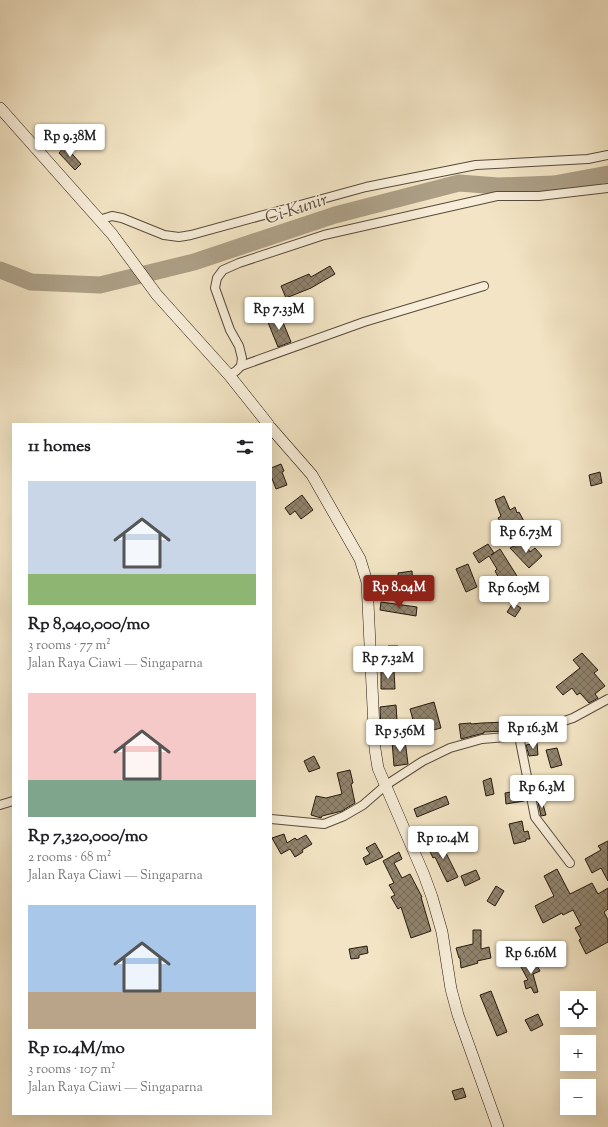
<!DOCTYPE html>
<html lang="en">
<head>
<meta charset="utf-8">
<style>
  body { margin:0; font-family:"Sorts Mill Goudy",serif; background:#f6f6f6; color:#202124; height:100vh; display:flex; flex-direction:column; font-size:15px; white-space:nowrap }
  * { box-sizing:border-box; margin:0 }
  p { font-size:13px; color:#757577 }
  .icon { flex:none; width:22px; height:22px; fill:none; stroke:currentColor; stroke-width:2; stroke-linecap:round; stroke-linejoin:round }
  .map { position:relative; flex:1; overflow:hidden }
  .sheet { position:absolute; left:12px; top:423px; width:260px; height:692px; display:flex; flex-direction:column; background:#fff; border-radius:0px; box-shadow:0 4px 16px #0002 }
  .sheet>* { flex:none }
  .fabs { position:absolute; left:560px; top:991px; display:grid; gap:8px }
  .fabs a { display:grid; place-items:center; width:36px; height:36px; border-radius:0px; background:#fff; box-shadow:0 4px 16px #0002; font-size:20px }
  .price { position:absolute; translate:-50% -34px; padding:0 9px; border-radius:4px; background:#fff; color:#222; font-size:13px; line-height:26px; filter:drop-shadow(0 1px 2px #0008) }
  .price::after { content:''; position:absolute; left:50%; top:24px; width:12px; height:9px; margin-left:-6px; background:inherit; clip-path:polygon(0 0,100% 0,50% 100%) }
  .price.active { background:#8f2418; color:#fff }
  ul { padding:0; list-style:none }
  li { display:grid; align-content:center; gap:8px; height:212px; padding:0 16px }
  li span { display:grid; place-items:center; height:124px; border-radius:0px; color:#555 }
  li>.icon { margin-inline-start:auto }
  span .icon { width:72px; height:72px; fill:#fffc; stroke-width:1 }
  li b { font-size:17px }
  h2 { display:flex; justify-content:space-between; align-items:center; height:48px; padding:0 16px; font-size:17px }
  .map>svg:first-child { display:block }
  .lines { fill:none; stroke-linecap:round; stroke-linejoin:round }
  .river { stroke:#ac9f86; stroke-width:17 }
  .building { fill:url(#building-cross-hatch); stroke:#25190f }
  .street-casing { stroke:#584c3c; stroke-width:10 }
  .secondary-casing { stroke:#25190f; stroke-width:12 }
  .street { stroke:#f7edd9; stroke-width:8 }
  .secondary { stroke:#f7edd9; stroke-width:11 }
  .labels { text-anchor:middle; stroke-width:3; stroke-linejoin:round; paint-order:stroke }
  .water-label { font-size:18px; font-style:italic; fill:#5b4f3f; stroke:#f7edd9 }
</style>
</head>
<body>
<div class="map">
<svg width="608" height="1127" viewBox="0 0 608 1127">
  <defs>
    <pattern id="building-cross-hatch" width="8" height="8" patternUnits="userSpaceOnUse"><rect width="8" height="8" fill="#90836d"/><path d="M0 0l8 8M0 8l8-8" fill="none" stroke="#756a58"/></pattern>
  </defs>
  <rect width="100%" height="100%" fill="#f2e4c4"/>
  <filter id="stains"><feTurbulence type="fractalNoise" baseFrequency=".005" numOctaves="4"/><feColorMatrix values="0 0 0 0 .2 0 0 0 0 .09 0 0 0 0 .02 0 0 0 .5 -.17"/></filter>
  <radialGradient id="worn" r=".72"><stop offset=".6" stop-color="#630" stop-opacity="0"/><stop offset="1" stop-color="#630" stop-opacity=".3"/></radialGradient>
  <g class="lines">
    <!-- river -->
    <path class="river" d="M 0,270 L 31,282 L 100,285 L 194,262 L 335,215 L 459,183 L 498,186 L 554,184 L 608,174"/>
  </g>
  <!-- building -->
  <g class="building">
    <path d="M 65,146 L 81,164 L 75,170 L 59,153 Z"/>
    <path d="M 330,266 L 335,274 L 311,288 L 286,298 L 281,286 L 309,274 L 311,277 Z"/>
    <path d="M 280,315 L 291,342 L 278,347 L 267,320 Z"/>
    <path d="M 281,464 L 284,471 L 282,472 L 287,485 L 276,489 L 271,476 L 271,468 Z"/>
    <path d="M 600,472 L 602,483 L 591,486 L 589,475 Z"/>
    <path d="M 302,495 L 313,510 L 301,519 L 295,511 L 290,515 L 285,508 Z"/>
    <path d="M 504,496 L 510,510 L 515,507 L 517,513 L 519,512 L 525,523 L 516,528 L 514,524 L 505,529 L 498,518 L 501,516 L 495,500 Z"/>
    <path d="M 524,541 L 530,552 L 535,548 L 542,556 L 529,568 L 510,548 Z"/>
    <path d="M 488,544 L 494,553 L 491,555 L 500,549 L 517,576 L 511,580 L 509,577 L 501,582 L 495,571 L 497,569 L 489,556 L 479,563 L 473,553 Z"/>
    <path d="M 468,564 L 477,587 L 466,592 L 456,569 Z"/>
    <path d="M 412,571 L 413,585 L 399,587 L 398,573 Z"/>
    <path d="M 381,602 L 417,607 L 416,616 L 380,610 Z"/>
    <path d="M 513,603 L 521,608 L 515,617 L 507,612 Z"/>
    <path d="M 388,646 L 398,646 L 397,664 L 388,665 Z"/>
    <path d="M 582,653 L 598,670 L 594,673 L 605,686 L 595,694 L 598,698 L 589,703 L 580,693 L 577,695 L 572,688 L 563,695 L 556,687 L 580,668 L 573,660 Z"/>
    <path d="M 381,671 L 394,671 L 395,689 L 381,689 Z"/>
    <path d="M 434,702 L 441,728 L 417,734 L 410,709 Z"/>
    <path d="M 396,705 L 398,735 L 381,737 L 380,707 Z"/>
    <path d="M 506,722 L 506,731 L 484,732 L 484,733 L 461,739 L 459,724 L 471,723 L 471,724 L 482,723 Z"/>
    <path d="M 405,740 L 408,764 L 394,766 L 392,741 Z"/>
    <path d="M 537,743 L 538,755 L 529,756 L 526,745 Z"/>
    <path d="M 557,748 L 562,765 L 551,768 L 546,750 Z"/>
    <path d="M 314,756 L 320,768 L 309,772 L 304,761 Z"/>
    <path d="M 350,770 L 353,783 L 351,784 L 355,803 L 342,811 L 322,816 L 321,818 L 311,815 L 316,796 L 326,798 L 342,794 L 337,773 Z"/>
    <path d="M 491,778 L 494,794 L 486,796 L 483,781 Z"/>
    <path d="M 523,790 L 524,801 L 506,804 L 505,793 Z"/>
    <path d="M 446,796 L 449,804 L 417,817 L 414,809 Z"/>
    <path d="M 542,801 L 546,815 L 541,816 L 538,802 Z"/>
    <path d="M 522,821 L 524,832 L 528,831 L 530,839 L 526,839 L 526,841 L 514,844 L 509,824 Z"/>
    <path d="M 467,827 L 474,842 L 463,847 L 457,832 Z"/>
    <path d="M 284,834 L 287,843 L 295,838 L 297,840 L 306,835 L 312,844 L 302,850 L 303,852 L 295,857 L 290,849 L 281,854 L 272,838 Z"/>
    <path d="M 439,839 L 458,877 L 447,882 L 435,857 L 433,858 L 427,845 Z"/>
    <path d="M 608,841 L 608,881 L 601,868 L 592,873 L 585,859 L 601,850 L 598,846 Z"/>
    <path d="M 375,843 L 383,857 L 366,865 L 363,858 L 370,854 L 366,848 Z"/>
    <path d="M 399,852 L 402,859 L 394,863 L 402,878 L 410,874 L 422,897 L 421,897 L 431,931 L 411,938 L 401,907 L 398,909 L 391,897 L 395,895 L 389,885 L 394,883 L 383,861 Z"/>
    <path d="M 557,869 L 570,894 L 592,883 L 598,894 L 608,888 L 608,909 L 604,912 L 608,920 L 608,942 L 586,954 L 579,940 L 581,939 L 575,928 L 581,925 L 573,910 L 563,915 L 562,913 L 543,923 L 535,906 L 554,896 L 544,876 Z"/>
    <path d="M 476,870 L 480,879 L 465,886 L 461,876 Z"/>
    <path d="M 496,886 L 504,891 L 495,906 L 487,901 Z"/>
    <path d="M 473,930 L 481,930 L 481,949 L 489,947 L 491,958 L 477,961 L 478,963 L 461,968 L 460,958 L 459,958 L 456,948 L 473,944 Z"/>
    <path d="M 367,946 L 368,953 L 359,955 L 359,958 L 351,959 L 349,949 Z"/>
    <path d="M 534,960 L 540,971 L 533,974 L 538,992 L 534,993 L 531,987 L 526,989 L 524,981 L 528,980 L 521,967 Z"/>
    <path d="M 491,991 L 507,1032 L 497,1036 L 480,995 Z"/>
    <path d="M 538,1014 L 543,1025 L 531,1031 L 525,1020 Z"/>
    <path d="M 463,1088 L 466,1097 L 455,1100 L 452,1091 Z"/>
  </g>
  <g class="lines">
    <defs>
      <g id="street">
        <path d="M 99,220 L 112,216 L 122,218 L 164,235 L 179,237 L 191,235 L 366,187 L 476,165 L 588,159 L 608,155"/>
        <path d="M 241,366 L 364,322 L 484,286"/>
        <path d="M 229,375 L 236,371 L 241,366 L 242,358 L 239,346 L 230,330 L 215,288 L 217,278 L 223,270 L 239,263 L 324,235 L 497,196 L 539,196 L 608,188"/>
        <path d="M 519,736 L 535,817 L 570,863"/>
        <path d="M 0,805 L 13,801"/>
        <path d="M 271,819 L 324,824 L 344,816 L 363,805 L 386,785 L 423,761 L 450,748 L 482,739 L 519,736 L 573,718 L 608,699"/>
      </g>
      <g id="secondary">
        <path d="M 0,108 L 112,234 L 157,295 L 229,375 L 268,424"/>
        <path d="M 271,428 L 312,475 L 360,559 L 367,582 L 375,749 L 378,768 L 424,875 L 432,897 L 442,932 L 451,989 L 458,1015 L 498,1127"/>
      </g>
    </defs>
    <!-- street casing -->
    <use href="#street" class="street-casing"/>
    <!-- secondary casing -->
    <use href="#secondary" class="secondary-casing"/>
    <!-- street -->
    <use href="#street" class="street"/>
    <!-- secondary -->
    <use href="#secondary" class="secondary"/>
  </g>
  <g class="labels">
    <!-- water labels -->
    <g class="water-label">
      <text transform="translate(296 208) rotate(-18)" y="6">Ci Kunir</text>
    </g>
  </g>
  <rect width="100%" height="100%" filter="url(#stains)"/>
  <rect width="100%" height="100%" fill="url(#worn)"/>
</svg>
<div class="fabs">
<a><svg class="icon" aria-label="locate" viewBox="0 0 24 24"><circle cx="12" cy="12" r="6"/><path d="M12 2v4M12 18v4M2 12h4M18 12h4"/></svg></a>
<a>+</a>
<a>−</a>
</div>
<b class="price" style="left:70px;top:158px">Rp 9.38M</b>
<b class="price" style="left:279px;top:331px">Rp 7.33M</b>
<b class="price" style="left:526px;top:554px">Rp 6.73M</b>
<b class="price active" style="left:399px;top:609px">Rp 8.04M</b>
<b class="price" style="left:514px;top:610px">Rp 6.05M</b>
<b class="price" style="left:388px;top:680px">Rp 7.32M</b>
<b class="price" style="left:533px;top:750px">Rp 16.3M</b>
<b class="price" style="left:400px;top:753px">Rp 5.56M</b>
<b class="price" style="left:542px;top:809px">Rp 6.3M</b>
<b class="price" style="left:443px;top:860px">Rp 10.4M</b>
<b class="price" style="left:531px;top:975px">Rp 6.16M</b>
<section class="sheet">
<h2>11 homes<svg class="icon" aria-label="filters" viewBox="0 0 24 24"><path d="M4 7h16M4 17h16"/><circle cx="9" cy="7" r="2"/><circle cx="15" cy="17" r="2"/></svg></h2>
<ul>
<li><span style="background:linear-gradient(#c9d6e8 75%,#8fb573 0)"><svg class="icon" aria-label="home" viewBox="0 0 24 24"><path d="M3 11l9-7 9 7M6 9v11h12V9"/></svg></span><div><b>Rp 8,040,000/mo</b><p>3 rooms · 77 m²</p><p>Jalan Raya Ciawi — Singaparna</p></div></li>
<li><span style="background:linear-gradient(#f6c9c9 70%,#7fa58c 0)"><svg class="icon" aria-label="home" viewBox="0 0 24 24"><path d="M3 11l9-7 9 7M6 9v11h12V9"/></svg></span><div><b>Rp 7,320,000/mo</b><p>2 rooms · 68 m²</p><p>Jalan Raya Ciawi — Singaparna</p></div></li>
<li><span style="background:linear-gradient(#a9c7e8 70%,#b9a48a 0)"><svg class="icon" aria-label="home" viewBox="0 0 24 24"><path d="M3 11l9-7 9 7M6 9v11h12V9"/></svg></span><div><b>Rp 10.4M/mo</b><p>3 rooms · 107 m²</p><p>Jalan Raya Ciawi — Singaparna</p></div></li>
</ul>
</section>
</div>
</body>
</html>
